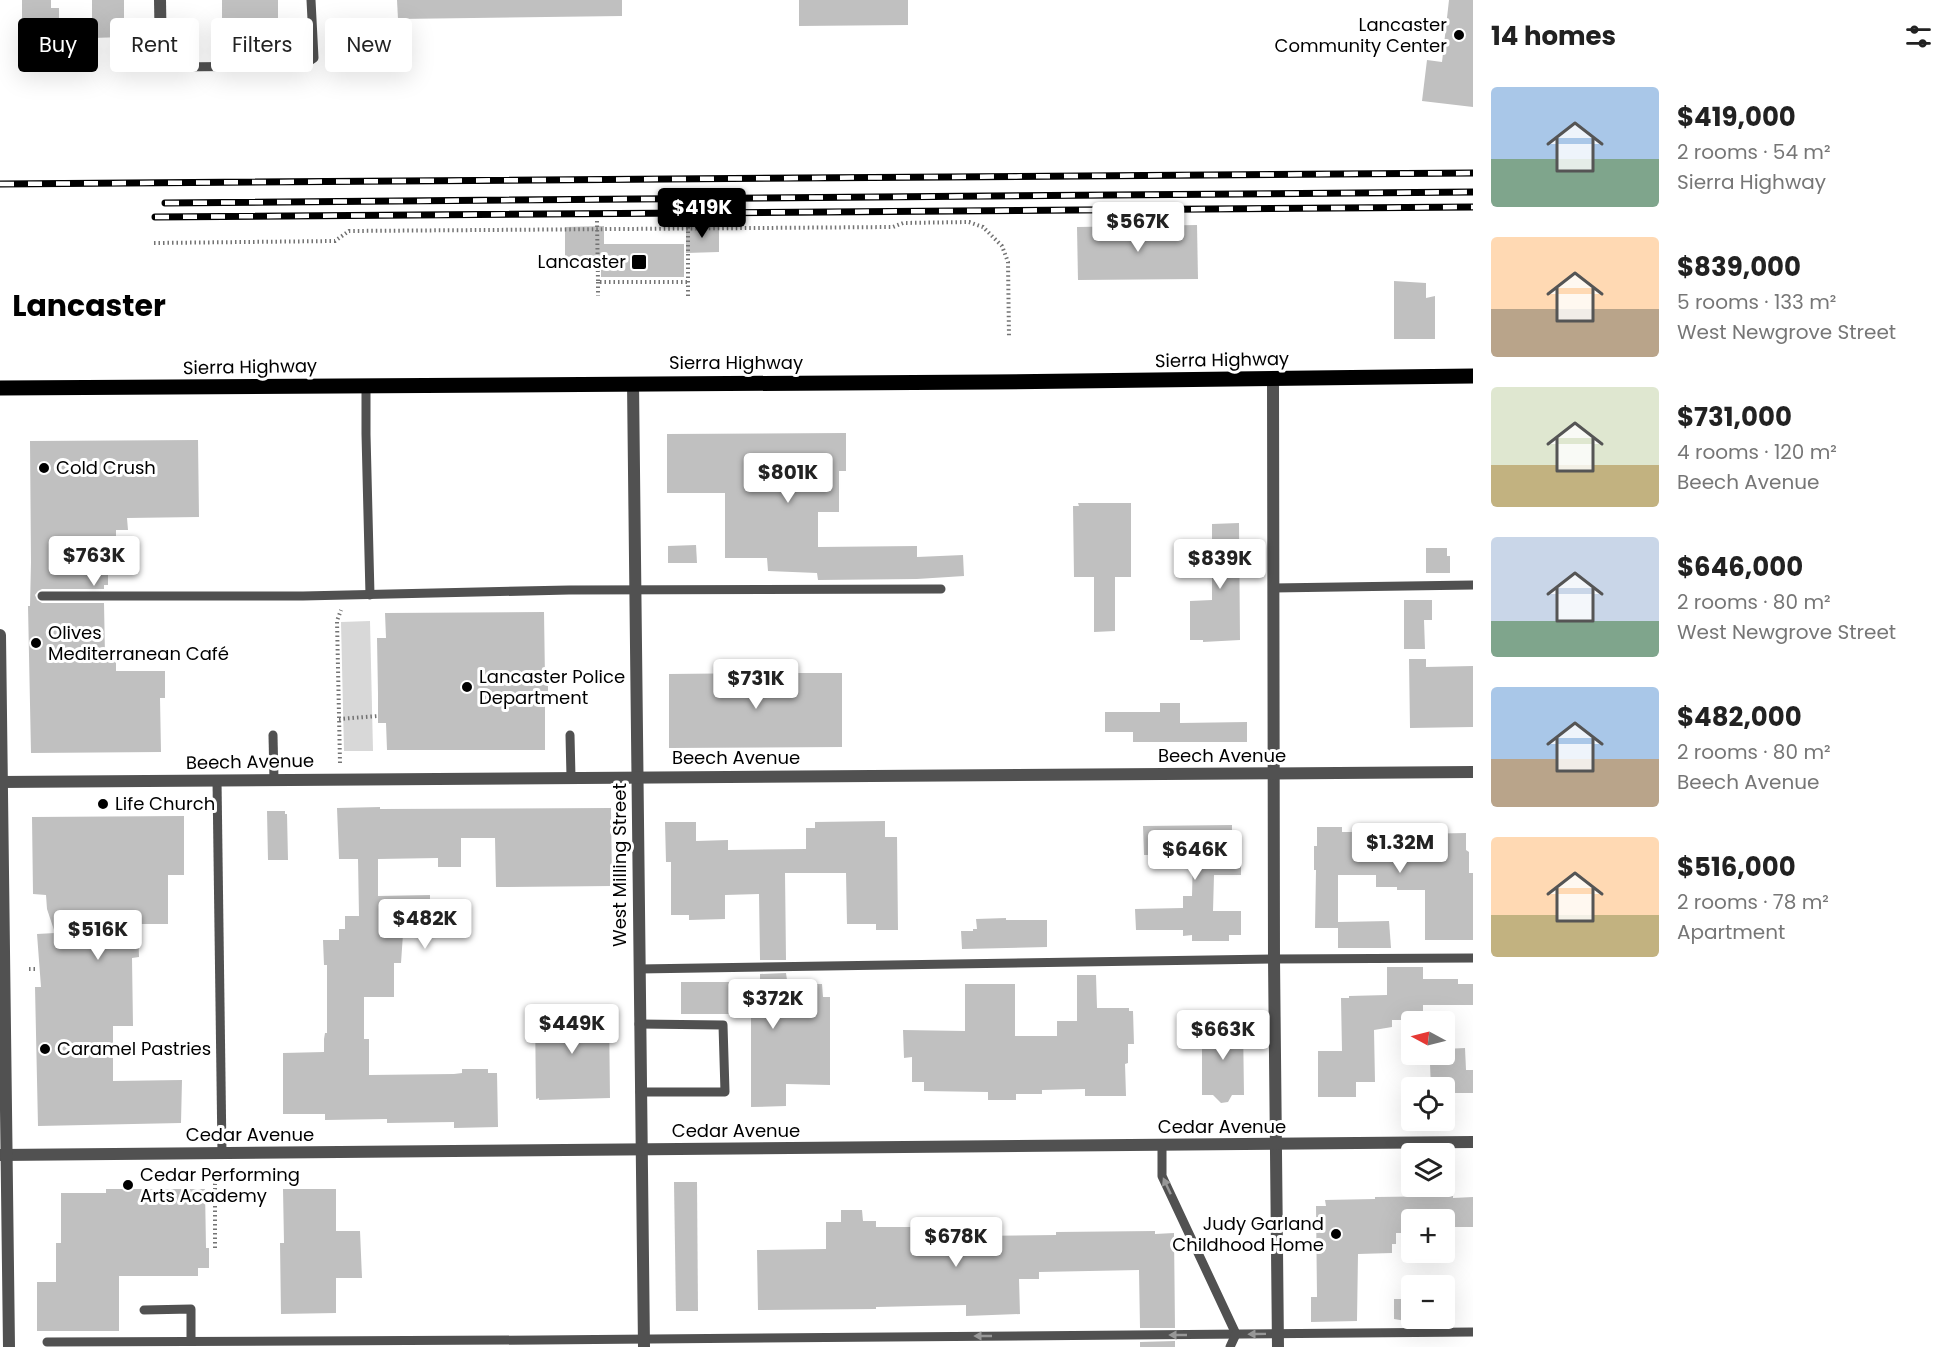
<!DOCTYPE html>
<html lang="en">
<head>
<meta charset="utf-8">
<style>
  body { margin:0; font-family:Poppins,sans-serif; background:#f2f2f2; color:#222; height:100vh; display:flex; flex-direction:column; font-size:22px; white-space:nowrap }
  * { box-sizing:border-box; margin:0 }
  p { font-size:20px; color:#767676 }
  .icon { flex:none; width:33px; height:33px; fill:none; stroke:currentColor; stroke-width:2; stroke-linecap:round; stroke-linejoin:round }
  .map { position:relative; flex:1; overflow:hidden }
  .panel { display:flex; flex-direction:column; background:#fff; width:480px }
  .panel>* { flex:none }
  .banner { position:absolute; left:18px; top:18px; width:570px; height:54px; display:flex; gap:12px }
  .needle { width:39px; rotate:277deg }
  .controls { position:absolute; left:1401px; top:1011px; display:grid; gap:12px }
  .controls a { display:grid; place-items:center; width:54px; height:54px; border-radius:6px; background:#fff; box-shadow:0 6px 24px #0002; font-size:30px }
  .price { position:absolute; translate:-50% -51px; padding:0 14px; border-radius:6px; background:#fff; color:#222; font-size:20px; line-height:39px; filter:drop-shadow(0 2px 3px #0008) }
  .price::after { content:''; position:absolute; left:50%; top:36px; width:18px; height:14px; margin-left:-9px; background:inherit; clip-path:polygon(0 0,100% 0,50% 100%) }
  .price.current { background:#000; color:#fff }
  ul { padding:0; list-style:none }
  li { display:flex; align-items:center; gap:18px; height:150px; padding:0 18px }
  li span { display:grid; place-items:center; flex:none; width:168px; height:120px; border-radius:6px; color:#555 }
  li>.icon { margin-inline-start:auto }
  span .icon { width:72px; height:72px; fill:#fffc; stroke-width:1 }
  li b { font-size:26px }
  h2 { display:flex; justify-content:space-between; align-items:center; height:72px; padding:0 18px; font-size:26px }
  .tag { padding:0 21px; border-radius:6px; background:#fff; box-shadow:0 6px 24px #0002; font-size:21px; line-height:54px }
  .tag.current { background:#000; color:#fff }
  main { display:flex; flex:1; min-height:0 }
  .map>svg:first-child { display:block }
  .green { fill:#d8d8d8 }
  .building { fill:#c0c0c0 }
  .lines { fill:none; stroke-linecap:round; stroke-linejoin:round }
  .path { stroke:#737373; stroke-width:4; stroke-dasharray:1.5 3; stroke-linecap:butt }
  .service { stroke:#515151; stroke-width:9 }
  .minor { stroke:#515151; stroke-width:12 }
  .tertiary { stroke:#515151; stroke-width:12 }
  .primary { stroke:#000; stroke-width:15 }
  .rail-casing { stroke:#000; stroke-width:7 }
  .rail { stroke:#fff; stroke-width:4.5; stroke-dasharray:14; stroke-linecap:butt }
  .oneway { fill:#979797 }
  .poi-dot { fill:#000; stroke:#fff; stroke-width:2 }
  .labels { text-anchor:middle; stroke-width:6; stroke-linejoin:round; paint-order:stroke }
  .poi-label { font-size:18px; fill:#000; stroke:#fff; text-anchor:start }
  .street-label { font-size:18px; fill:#000; stroke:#fff }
  .town-label { font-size:30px; font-weight:bold; fill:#000; stroke:#fff }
</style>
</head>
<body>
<main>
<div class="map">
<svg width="1473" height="1347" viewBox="0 0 1473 1347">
  <rect width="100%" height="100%" fill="#fff"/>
  <!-- green -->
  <path class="green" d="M 370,621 L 373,751 L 344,751 L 341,622 Z"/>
  <!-- building -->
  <g class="building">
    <path d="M 22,0 L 51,0 L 51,8 L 59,8 L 59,32 L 47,32 L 48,36 L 33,36 L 27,33 L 22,25 Z"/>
    <path d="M 92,0 L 124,0 L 124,37 L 92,38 Z"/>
    <path d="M 222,0 L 278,0 L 278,34 L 222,35 Z"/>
    <path d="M 397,0 L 622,0 L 622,16 L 398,19 Z"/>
    <path d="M 799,0 L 908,0 L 908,25 L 799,26 Z"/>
    <path d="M 1449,0 L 1473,0 L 1473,107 L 1422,101 L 1427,60 L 1442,62 Z"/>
    <path d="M 1197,225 L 1198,279 L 1078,280 L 1077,227 Z"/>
    <path d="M 604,226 L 604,244 L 684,244 L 684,277 L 601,277 L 601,256 L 565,257 L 565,227 Z"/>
    <path d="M 686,226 L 719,226 L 719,252 L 686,253 Z"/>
    <path d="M 1394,281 L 1426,283 L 1426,298 L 1435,296 L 1435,339 L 1394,339 Z"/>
    <path d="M 846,433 L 846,471 L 839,471 L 839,512 L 818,512 L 818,547 L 917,546 L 917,557 L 963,555 L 964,576 L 917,579 L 818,580 L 817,573 L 768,571 L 767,558 L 725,558 L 725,493 L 667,493 L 667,434 Z"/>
    <path d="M 198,440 L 199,517 L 127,518 L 128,530 L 116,530 L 116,563 L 108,563 L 108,585 L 104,585 L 104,589 L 42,589 L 38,591 L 35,595 L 37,600 L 42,603 L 104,603 L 105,655 L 116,655 L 116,671 L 165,671 L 165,698 L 160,698 L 161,752 L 31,753 L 28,606 L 30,606 L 31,562 L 30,441 Z"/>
    <path d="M 1078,503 L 1131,503 L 1131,577 L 1115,577 L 1115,631 L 1094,632 L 1094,577 L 1074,577 L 1073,506 L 1079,506 Z"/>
    <path d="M 1239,523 L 1240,640 L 1203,642 L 1203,640 L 1190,640 L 1190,601 L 1212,600 L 1212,566 L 1204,566 L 1204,548 L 1212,548 L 1212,524 Z"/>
    <path d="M 696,545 L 697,563 L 668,563 L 668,546 Z"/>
    <path d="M 1426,548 L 1447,548 L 1447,556 L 1450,556 L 1450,573 L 1426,573 Z"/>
    <path d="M 1404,600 L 1432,600 L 1432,620 L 1424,620 L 1425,649 L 1404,649 Z"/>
    <path d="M 544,612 L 545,679 L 548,679 L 548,696 L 545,696 L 545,750 L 387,750 L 386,723 L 378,723 L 378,694 L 377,638 L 386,638 L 385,613 Z"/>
    <path d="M 1409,659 L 1426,659 L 1426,667 L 1473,666 L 1473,727 L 1410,728 Z"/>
    <path d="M 793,669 L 793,673 L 842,673 L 842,747 L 669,748 L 669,674 L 774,673 L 775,670 Z"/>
    <path d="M 1160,703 L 1180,703 L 1180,723 L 1247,722 L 1247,742 L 1133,742 L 1133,732 L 1105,732 L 1105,712 L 1160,712 Z"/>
    <path d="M 380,807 L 380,809 L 611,808 L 612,886 L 496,887 L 495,838 L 461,838 L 461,867 L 438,867 L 438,858 L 378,859 L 378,896 L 430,895 L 430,933 L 403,934 L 401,963 L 394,963 L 394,997 L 364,997 L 364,1039 L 369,1039 L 369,1075 L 454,1074 L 462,1073 L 462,1069 L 488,1069 L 488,1073 L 497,1073 L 498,1127 L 454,1128 L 454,1122 L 387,1123 L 387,1119 L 325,1120 L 325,1114 L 283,1114 L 283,1053 L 324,1052 L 324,1039 L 325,1033 L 327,1033 L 327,965 L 324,965 L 323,940 L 339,940 L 339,929 L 345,929 L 345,916 L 359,916 L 358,859 L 339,859 L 337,808 Z"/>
    <path d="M 267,811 L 285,811 L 285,814 L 287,814 L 288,860 L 268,860 Z"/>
    <path d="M 184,816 L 184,875 L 168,875 L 168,924 L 138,924 L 139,957 L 132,958 L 133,1026 L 113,1026 L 113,1081 L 182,1080 L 181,1123 L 38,1126 L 35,987 L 41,987 L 37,934 L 55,933 L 47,909 L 46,895 L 33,894 L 32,817 Z"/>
    <path d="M 885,821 L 885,837 L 897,837 L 898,930 L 876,930 L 876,924 L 847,924 L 846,873 L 785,873 L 786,960 L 760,960 L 759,894 L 725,895 L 725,919 L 689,920 L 689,915 L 671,915 L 671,862 L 666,862 L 665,822 L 696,822 L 696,841 L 728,840 L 728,850 L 806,849 L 806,828 L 815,828 L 815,822 Z"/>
    <path d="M 1232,825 L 1232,845 L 1237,845 L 1237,855 L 1241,855 L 1241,875 L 1214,875 L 1213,911 L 1241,911 L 1241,935 L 1229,935 L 1229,941 L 1192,941 L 1192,935 L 1183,936 L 1183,930 L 1136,930 L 1135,909 L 1183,908 L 1183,896 L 1192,896 L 1193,855 L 1144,855 L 1143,826 Z"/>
    <path d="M 1403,825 L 1403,832 L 1416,832 L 1416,834 L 1466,833 L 1466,850 L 1469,852 L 1469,873 L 1473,873 L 1473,940 L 1425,940 L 1425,890 L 1397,890 L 1397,887 L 1376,887 L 1376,875 L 1338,875 L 1338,928 L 1315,928 L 1316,870 L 1314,870 L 1314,846 L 1317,846 L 1317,827 L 1342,827 L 1342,832 L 1385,832 L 1385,826 Z"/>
    <path d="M 1006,918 L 1006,920 L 1047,920 L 1047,947 L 962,949 L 961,931 L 973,931 L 973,929 L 977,929 L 976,919 Z"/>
    <path d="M 1389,921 L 1391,948 L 1338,948 L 1338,922 Z"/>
    <path d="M 1387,967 L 1423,967 L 1423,979 L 1458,979 L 1458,984 L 1473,984 L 1473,1005 L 1423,1005 L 1423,1020 L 1392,1020 L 1392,1027 L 1374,1030 L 1375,1082 L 1356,1082 L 1356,1097 L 1318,1097 L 1318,1051 L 1342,1051 L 1341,998 L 1349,998 L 1349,996 L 1387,995 Z"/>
    <path d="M 786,973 L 787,980 L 806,981 L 806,984 L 822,984 L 823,997 L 830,997 L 830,1085 L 786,1084 L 786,1106 L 751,1107 L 751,1014 L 681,1014 L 681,982 L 760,982 L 760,974 Z"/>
    <path d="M 1077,975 L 1096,975 L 1097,1008 L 1129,1008 L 1129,1011 L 1133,1011 L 1134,1044 L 1128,1044 L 1128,1063 L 1125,1064 L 1126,1096 L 1085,1096 L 1085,1089 L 1042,1090 L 1042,1094 L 1016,1094 L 1016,1100 L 988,1100 L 988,1092 L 924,1091 L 924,1082 L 912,1082 L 912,1057 L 904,1058 L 903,1030 L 965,1031 L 965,984 L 1015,984 L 1015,1036 L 1057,1036 L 1057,1021 L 1077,1021 Z"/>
    <path d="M 609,1011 L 610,1098 L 539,1100 L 539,1098 L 536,1099 L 535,1012 Z"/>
    <path d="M 1202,1024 L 1243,1024 L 1244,1095 L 1232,1095 L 1228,1102 L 1221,1103 L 1213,1095 L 1202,1095 Z"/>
    <path d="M 1465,1048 L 1466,1070 L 1473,1070 L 1473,1093 L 1444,1093 L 1444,1088 L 1431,1088 L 1430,1064 L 1436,1064 L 1436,1054 L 1444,1054 L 1444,1049 Z"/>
    <path d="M 674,1182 L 697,1182 L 698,1311 L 676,1311 Z"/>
    <path d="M 106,1189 L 205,1189 L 206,1248 L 209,1248 L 209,1268 L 198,1268 L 198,1276 L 119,1276 L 119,1331 L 37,1331 L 37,1282 L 56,1282 L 56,1243 L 61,1243 L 61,1193 L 106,1193 Z"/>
    <path d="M 283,1189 L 336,1189 L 336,1231 L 360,1231 L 362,1278 L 336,1278 L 336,1313 L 281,1314 L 280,1243 L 284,1243 Z"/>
    <path d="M 1453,1196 L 1453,1198 L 1473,1197 L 1473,1227 L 1444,1227 L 1444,1220 L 1406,1220 L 1406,1233 L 1396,1233 L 1396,1244 L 1392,1244 L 1392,1253 L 1358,1254 L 1357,1321 L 1311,1322 L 1311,1297 L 1317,1297 L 1316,1206 L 1326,1206 L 1325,1200 L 1375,1199 L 1375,1197 Z"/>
    <path d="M 841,1210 L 862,1210 L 863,1221 L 876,1221 L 876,1227 L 966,1227 L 966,1236 L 1056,1235 L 1056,1232 L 1155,1231 L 1155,1234 L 1174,1233 L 1175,1328 L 1140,1328 L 1139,1270 L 1039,1272 L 1039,1279 L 1019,1279 L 1020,1314 L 966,1316 L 966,1305 L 876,1307 L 876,1309 L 758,1310 L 757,1250 L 826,1249 L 826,1222 L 841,1222 Z"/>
    <path d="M 1394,1299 L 1412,1299 L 1412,1322 L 1394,1319 Z"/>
    <path d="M 1175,1341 L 1175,1347 L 1140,1347 L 1140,1342 Z"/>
  </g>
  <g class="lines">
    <!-- path -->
    <g class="path">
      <path d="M 597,221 L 598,282 L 688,282"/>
      <path d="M 154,243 L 335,241 L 349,231 L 893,227 L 903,223 L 969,222 L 983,227 L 1002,246 L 1008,262 L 1009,337"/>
      <path d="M 598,282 L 598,296"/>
      <path d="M 688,296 L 688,220"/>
      <path d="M 339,719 L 378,716"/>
      <path d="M 340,763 L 337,621 L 341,610"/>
      <path d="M 29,969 L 35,969"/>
      <path d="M 215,1179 L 215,1249"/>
    </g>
    <!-- service -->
    <g class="service">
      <path d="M 161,57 L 171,67 L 302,66 L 314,58 L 311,0"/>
      <path d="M 366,385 L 366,434 L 370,595"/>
      <path d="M 1273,588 L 1473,585"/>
      <path d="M 42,596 L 303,596 L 569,590 L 941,589"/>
      <path d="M 273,735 L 274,780"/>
      <path d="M 570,735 L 571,777"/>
      <path d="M 217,780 L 222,1153"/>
      <path d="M 639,969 L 1274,959 L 1473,958"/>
      <path d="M 639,1024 L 723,1025 L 725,1092 L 640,1092"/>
      <path d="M 1162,1146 L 1162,1176 L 1236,1334"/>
      <path d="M 144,1310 L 191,1309 L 191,1340"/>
      <path d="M 47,1342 L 539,1340 L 1473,1332"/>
      <path d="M 1230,1347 L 1236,1334"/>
    </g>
    <!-- minor -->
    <g class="minor">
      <path d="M 160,0 L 161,57"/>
      <path d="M 1273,379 L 1274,959 L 1278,1347"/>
      <path d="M 633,383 L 644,1347"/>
      <path d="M 0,782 L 1473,772"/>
      <path d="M 0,1155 L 1473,1142"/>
    </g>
    <!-- tertiary -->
    <path class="tertiary" d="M 0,635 L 9,1347"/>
    <!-- primary -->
    <path class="primary" d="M 0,388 L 989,382 L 1473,376"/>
    <defs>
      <g id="rail">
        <path d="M 0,184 L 1473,173"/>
        <path d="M 165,203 L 1473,192"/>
        <path d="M 155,217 L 1473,207"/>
      </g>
    </defs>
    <!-- rail casing -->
    <use href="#rail" class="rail-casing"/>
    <!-- rail -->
    <use href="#rail" class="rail"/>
  </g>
  <!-- one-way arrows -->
  <defs><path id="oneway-solid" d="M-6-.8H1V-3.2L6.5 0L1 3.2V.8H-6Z" transform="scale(1.5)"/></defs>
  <g class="oneway">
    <use href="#oneway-solid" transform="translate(1167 1186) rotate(-115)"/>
    <use href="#oneway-solid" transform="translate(1257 1334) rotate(179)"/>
    <use href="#oneway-solid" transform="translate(1178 1335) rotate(180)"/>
    <use href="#oneway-solid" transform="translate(983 1336) rotate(180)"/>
  </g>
  <!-- markers -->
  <g class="poi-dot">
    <circle cx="1459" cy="35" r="6"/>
    <rect x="631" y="254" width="16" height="16" rx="3"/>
    <circle cx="44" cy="468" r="6"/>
    <circle cx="36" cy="643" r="6"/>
    <circle cx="467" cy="687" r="6"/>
    <circle cx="103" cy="804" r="6"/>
    <circle cx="45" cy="1049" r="6"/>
    <circle cx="128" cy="1185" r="6"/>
    <circle cx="1336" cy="1234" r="6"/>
  </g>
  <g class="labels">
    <!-- poi labels -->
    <g class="poi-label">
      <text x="1447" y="31" text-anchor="end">Lancaster<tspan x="1447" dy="21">Community Center</tspan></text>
      <text x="626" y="268" text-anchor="end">Lancaster</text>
      <text x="56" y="474">Cold Crush</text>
      <text x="48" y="639">Olives<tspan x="48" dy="21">Mediterranean Café</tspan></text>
      <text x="479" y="683">Lancaster Police<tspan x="479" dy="21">Department</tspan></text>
      <text x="115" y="810">Life Church</text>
      <text x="57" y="1055">Caramel Pastries</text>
      <text x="140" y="1181">Cedar Performing<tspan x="140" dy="21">Arts Academy</tspan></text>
      <text x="1324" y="1230" text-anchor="end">Judy Garland<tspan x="1324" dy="21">Childhood Home</tspan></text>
    </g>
    <!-- street labels -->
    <g class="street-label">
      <text transform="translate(1222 360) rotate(-1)" y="6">Sierra Highway</text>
      <text x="736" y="369">Sierra Highway</text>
      <text transform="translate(250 367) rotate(-1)" y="6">Sierra Highway</text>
      <text x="1222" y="762">Beech Avenue</text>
      <text x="736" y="764">Beech Avenue</text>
      <text transform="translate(250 762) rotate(-1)" y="6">Beech Avenue</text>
      <text transform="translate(620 865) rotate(-90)" y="6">West Milling Street</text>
      <text x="1222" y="1133">Cedar Avenue</text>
      <text x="736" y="1137">Cedar Avenue</text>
      <text x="250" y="1141">Cedar Avenue</text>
    </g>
    <!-- town labels -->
    <g class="town-label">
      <text x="89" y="316">Lancaster</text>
    </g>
  </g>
</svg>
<div class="controls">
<a><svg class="needle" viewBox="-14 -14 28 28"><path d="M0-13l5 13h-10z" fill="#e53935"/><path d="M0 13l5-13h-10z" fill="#767676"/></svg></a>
<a><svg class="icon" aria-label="locate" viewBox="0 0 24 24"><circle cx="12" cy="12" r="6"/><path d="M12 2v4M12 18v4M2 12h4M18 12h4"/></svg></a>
<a><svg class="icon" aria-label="layers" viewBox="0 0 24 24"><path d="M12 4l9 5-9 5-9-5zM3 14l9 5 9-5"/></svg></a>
<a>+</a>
<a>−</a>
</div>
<b class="price current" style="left:702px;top:239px">$419K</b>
<b class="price" style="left:1138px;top:253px">$567K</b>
<b class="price" style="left:788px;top:504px">$801K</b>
<b class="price" style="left:94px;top:587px">$763K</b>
<b class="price" style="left:1220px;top:590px">$839K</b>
<b class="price" style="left:756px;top:710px">$731K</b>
<b class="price" style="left:1400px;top:874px">$1.32M</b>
<b class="price" style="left:1195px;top:881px">$646K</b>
<b class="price" style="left:425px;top:950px">$482K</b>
<b class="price" style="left:98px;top:961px">$516K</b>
<b class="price" style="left:773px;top:1030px">$372K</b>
<b class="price" style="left:572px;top:1055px">$449K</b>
<b class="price" style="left:1223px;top:1061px">$663K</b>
<b class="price" style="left:956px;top:1268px">$678K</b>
<div class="banner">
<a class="tag current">Buy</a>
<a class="tag">Rent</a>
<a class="tag">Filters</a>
<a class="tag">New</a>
</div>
</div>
<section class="panel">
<h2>14 homes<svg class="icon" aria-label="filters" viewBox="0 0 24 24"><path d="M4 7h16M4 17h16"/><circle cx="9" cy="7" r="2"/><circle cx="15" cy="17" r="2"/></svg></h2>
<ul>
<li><span style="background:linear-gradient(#a9c7e8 60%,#7fa58c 0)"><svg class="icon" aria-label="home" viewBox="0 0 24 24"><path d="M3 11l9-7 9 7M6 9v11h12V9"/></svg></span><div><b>$419,000</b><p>2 rooms · 54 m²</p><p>Sierra Highway</p></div></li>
<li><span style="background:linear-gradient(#ffd9b3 60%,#b9a48a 0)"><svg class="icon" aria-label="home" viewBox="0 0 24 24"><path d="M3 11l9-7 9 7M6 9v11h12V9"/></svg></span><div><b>$839,000</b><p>5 rooms · 133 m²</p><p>West Newgrove Street</p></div></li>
<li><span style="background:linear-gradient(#dfe7d0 65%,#c2b280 0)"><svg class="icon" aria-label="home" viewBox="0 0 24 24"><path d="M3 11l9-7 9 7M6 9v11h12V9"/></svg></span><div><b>$731,000</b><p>4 rooms · 120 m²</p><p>Beech Avenue</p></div></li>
<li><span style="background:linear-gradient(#c9d6e8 70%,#7fa58c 0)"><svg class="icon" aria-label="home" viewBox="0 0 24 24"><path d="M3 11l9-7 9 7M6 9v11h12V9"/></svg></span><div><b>$646,000</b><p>2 rooms · 80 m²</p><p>West Newgrove Street</p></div></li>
<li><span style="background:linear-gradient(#a9c7e8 60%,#b9a48a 0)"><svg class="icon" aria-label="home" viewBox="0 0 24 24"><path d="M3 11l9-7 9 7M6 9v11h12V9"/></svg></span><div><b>$482,000</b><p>2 rooms · 80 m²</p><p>Beech Avenue</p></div></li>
<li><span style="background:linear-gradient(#ffd9b3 65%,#c2b280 0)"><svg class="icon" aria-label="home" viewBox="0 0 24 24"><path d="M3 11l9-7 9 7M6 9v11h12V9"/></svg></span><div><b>$516,000</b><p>2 rooms · 78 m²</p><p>Apartment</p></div></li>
</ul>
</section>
</main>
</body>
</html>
